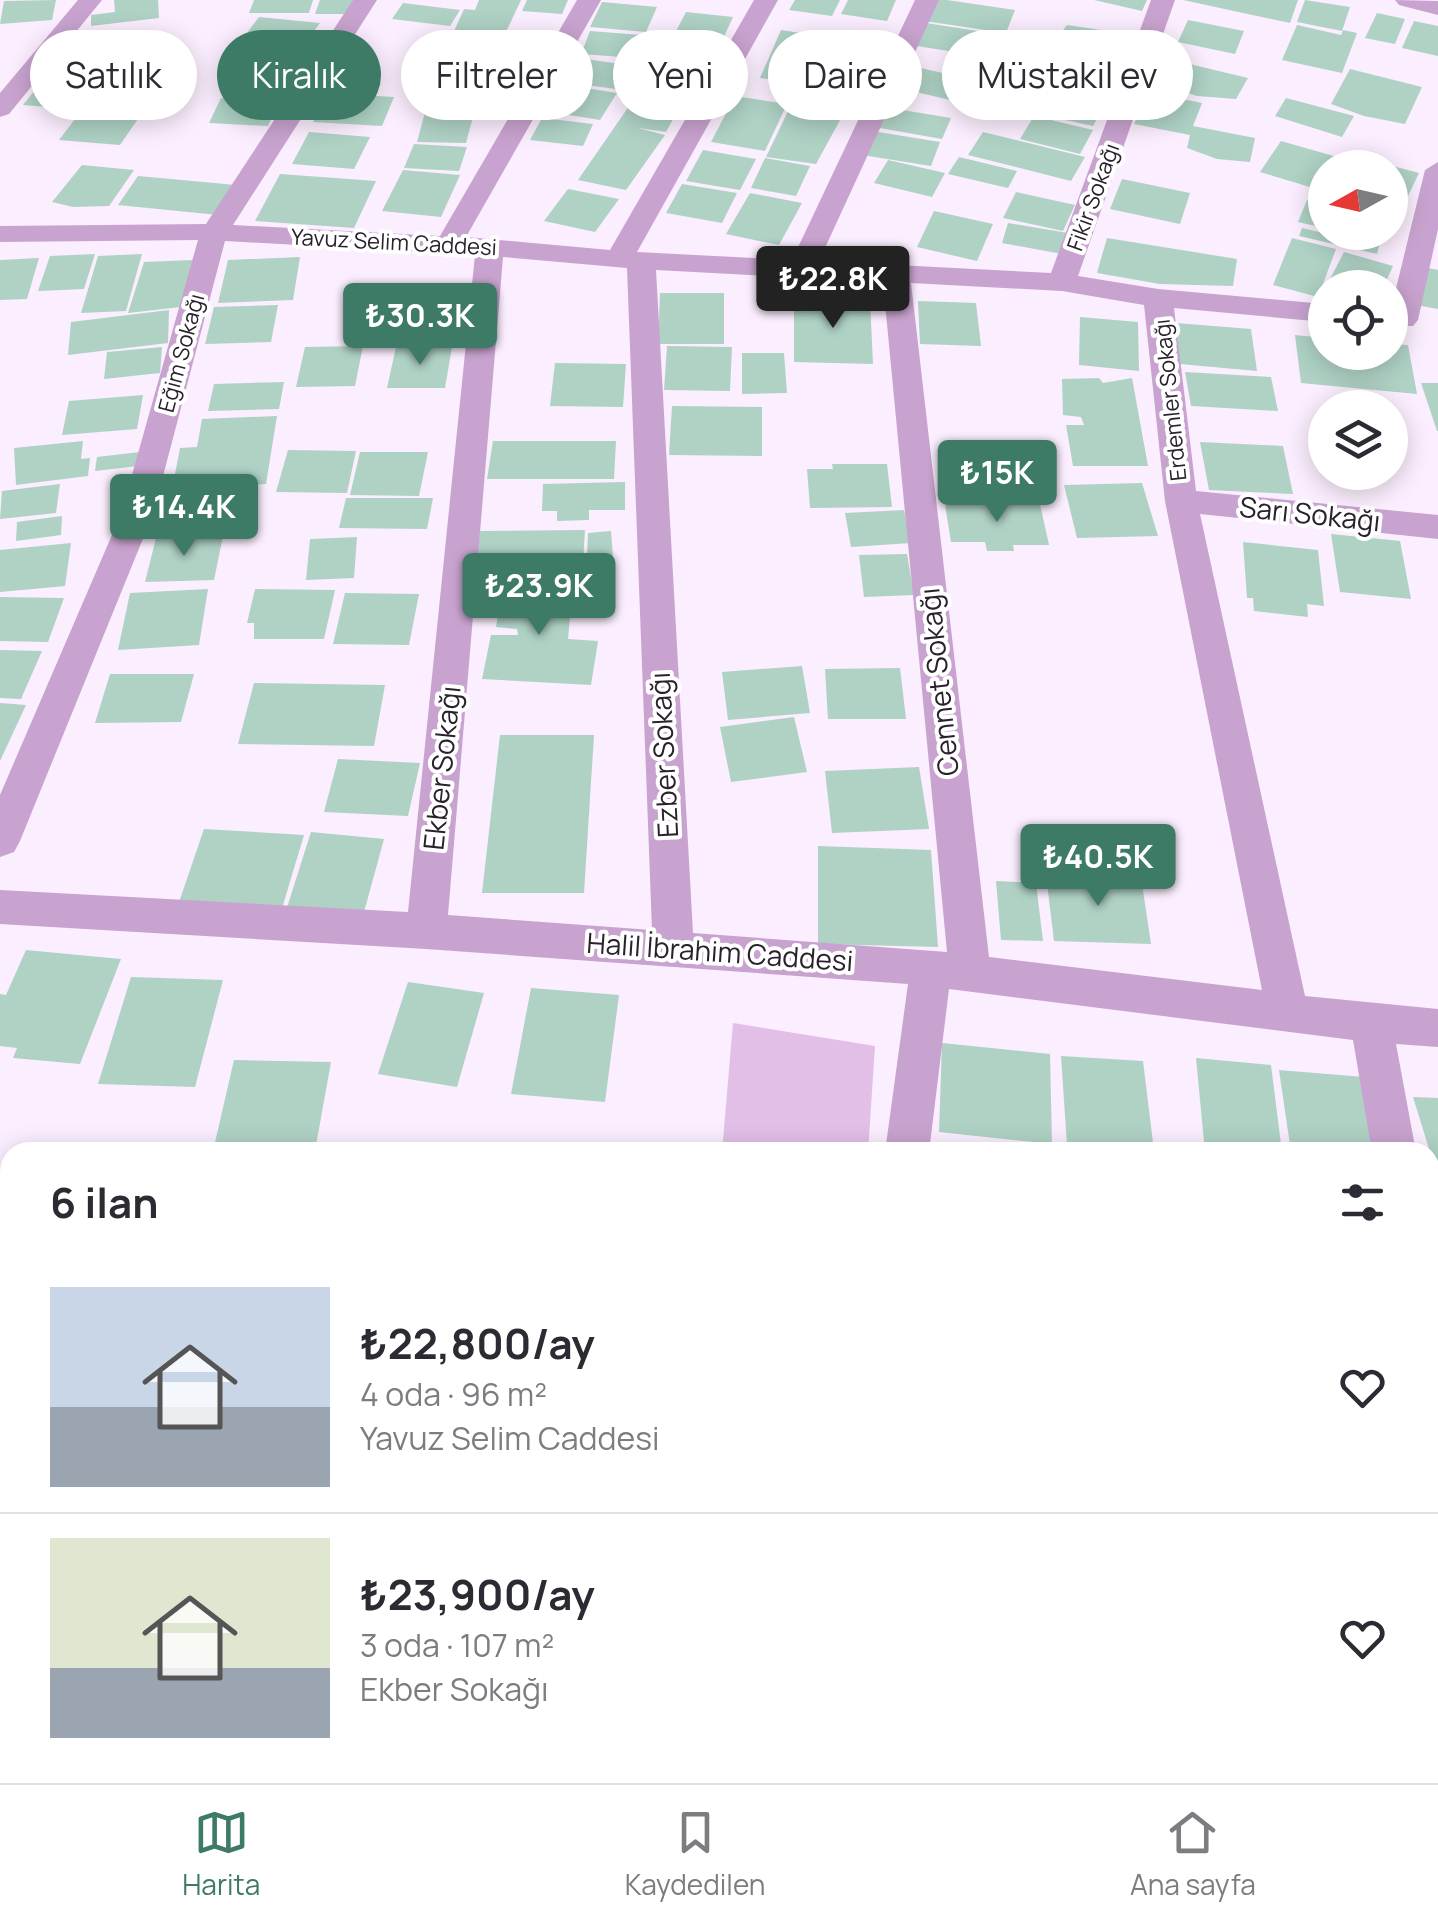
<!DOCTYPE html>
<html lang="tr">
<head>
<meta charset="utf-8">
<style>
  body { margin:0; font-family:Manrope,sans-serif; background:#f7f7f7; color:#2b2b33; height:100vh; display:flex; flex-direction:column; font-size:38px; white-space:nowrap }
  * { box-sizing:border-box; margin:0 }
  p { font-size:32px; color:#7c7c81 }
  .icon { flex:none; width:55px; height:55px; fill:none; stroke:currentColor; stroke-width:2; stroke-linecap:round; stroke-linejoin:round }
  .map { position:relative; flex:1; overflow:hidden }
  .drawer { position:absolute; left:0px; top:1142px; width:1440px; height:642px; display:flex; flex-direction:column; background:#fff; border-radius:30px 30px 0 0; box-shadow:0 5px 25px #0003 }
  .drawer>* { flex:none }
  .banner { position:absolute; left:30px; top:30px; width:1380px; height:90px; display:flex; gap:20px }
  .needle { width:65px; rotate:262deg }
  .buttons { position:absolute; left:1308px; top:150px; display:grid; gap:20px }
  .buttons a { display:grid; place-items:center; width:100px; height:100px; border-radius:50%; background:#fff; box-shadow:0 5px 25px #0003; font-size:50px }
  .price { position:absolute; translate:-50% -85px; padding:0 22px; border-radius:10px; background:#3e7b67; color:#fff; font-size:32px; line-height:65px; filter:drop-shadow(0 2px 5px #0008) }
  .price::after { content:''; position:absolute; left:50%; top:60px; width:30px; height:22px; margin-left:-15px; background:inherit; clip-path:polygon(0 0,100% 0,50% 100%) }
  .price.selected { background:#222; color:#fff }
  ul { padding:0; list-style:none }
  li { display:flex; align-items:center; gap:30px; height:250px; padding:0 50px }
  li+li { border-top:2px solid #e1e1e2 }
  li span { display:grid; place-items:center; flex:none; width:280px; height:200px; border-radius:0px; color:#555 }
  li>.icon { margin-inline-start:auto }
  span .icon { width:120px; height:120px; fill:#fffc; stroke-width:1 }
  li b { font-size:42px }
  h2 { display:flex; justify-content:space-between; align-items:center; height:120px; padding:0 50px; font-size:42px }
  .tag { padding:0 35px; border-radius:45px; background:#fff; box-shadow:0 5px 25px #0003; font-size:35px; line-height:90px }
  .tag.selected { background:#3e7b67; color:#fff }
  .menu { display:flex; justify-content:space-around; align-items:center; height:140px; border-top:2px solid #e1e1e2; background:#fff; font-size:28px; color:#7c7c81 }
  .menu a { display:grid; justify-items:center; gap:5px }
  .menu .selected { color:#3e7b67 }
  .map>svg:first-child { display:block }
  .green { fill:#e1bfe7 }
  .building { fill:#afd2c5 }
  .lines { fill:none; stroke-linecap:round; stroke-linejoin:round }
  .street { fill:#c8a3cf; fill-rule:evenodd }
  .labels { text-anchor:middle; stroke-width:8; stroke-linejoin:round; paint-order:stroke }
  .far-street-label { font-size:22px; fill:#29212b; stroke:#fff }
  .street-label { font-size:28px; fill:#29212b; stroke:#fff }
</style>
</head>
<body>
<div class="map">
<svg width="1438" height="1783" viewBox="0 0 1438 1783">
  <rect width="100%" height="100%" fill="#fbeefe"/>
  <!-- green -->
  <path class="green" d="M 733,1023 L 875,1046 L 868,1152 L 722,1152 Z"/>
  <!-- building -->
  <g class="building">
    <path d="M 56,0 L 52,20 L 0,24 L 4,1 Z"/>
    <path d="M 114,0 L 158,0 L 159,18 L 91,26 L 91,15 L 115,12 Z"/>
    <path d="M 254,0 L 313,0 L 309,13 L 249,13 Z"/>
    <path d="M 320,0 L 353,0 L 348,14 L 315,14 Z"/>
    <path d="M 479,0 L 521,0 L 505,34 L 454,31 L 464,9 L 475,10 Z"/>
    <path d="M 527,0 L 568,0 L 562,14 L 522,11 Z"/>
    <path d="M 795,0 L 840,0 L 832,16 L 789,10 Z"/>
    <path d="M 848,0 L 896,0 L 887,21 L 841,14 Z"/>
    <path d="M 933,0 L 947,0 L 1015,10 L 1006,33 L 924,21 Z"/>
    <path d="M 1094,0 L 1147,0 L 1142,11 Z"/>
    <path d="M 1183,0 L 1298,0 L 1290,23 Z"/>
    <path d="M 1305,0 L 1350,7 L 1342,31 L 1297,22 Z"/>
    <path d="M 602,2 L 657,7 L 646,32 L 590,27 Z"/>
    <path d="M 403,3 L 460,10 L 450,26 L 392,19 Z"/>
    <path d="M 686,12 L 733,17 L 722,41 L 674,35 Z"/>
    <path d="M 1377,13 L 1405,19 L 1395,44 L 1365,38 Z"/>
    <path d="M 259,17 L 320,23 L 302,48 L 240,42 Z"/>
    <path d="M 1188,20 L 1244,31 L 1235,54 L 1178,42 Z"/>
    <path d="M 1414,21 L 1438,26 L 1438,56 L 1402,48 Z"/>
    <path d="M 920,22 L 990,33 L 981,56 L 910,45 Z"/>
    <path d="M 1067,25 L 1101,30 L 1100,35 L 1122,40 L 1105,74 L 1087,69 L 1084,72 L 1117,78 L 1105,102 L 1036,87 L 1050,64 L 1041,59 Z"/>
    <path d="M 1297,25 L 1341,35 L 1343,30 L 1357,33 L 1342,73 L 1282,60 Z"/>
    <path d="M 781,30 L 846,40 L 836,62 L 821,60 L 809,85 L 760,78 Z"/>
    <path d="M 590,31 L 642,35 L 635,58 L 581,54 Z"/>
    <path d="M 447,33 L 527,38 L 516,65 L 435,59 Z"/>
    <path d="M 253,49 L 306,52 L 294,76 L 239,73 Z"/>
    <path d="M 66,59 L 129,65 L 116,81 L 53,75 Z"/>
    <path d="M 585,59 L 636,66 L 623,90 L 571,83 Z"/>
    <path d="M 1173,60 L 1248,78 L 1236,99 L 1197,96 L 1159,84 Z"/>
    <path d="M 147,63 L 188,64 L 187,72 L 167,84 L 136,79 L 141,72 L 137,69 Z"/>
    <path d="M 907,65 L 965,78 L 950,100 L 891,86 Z"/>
    <path d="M 1350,69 L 1422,87 L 1405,124 L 1364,116 L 1331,104 Z"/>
    <path d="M 644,70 L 694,77 L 681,100 L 631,93 Z"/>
    <path d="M 293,77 L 289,91 L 243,91 L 247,78 Z"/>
    <path d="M 44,79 L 113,85 L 94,111 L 23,105 Z"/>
    <path d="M 432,83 L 482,83 L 476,110 L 425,110 Z"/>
    <path d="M 567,85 L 617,93 L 600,120 L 550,112 Z"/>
    <path d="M 1046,91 L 1105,104 L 1093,126 L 1033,113 Z"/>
    <path d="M 1148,92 L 1202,103 L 1193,126 L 1255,138 L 1250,162 L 1217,159 L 1187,148 L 1190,135 L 1134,124 Z"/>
    <path d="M 327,93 L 394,97 L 382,126 L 313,122 Z"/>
    <path d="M 636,96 L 682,103 L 666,132 L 638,128 L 665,135 L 626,190 L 578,180 Z"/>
    <path d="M 735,96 L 787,104 L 765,151 L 711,142 Z"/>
    <path d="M 221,98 L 280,101 L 268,126 L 209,123 Z"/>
    <path d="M 1286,98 L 1354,116 L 1342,137 L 1275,116 Z"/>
    <path d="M 792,103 L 845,111 L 816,164 L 766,157 Z"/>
    <path d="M 884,107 L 951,118 L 942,139 L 874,127 Z"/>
    <path d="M 81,111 L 140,116 L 120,145 L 59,140 Z"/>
    <path d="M 425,112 L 474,113 L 466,143 L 417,142 Z"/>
    <path d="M 1034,116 L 1093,130 L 1080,154 L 1020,139 Z"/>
    <path d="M 542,118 L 593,124 L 583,146 L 530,140 Z"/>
    <path d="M 872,131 L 940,142 L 931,166 L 862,155 Z"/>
    <path d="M 309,132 L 370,137 L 354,169 L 292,164 Z"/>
    <path d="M 983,132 L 1085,157 L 1071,181 L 968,155 Z"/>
    <path d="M 1281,141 L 1344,159 L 1347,154 L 1419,173 L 1399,215 L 1390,213 L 1390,168 L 1325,168 L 1323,191 L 1260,172 Z"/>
    <path d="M 414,144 L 467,147 L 459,171 L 404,168 Z"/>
    <path d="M 703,150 L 756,159 L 740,190 L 686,181 Z"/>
    <path d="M 959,157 L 1017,171 L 1008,188 L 948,174 Z"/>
    <path d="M 765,158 L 810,166 L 796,196 L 751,188 Z"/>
    <path d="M 888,160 L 945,173 L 932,197 L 874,183 Z"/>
    <path d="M 82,165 L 134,170 L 109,206 L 73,207 L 52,202 Z"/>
    <path d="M 403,170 L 460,175 L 441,217 L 382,211 Z"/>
    <path d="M 280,174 L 376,181 L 354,228 L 255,221 Z"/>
    <path d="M 138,176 L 236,185 L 218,215 L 118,205 Z"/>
    <path d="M 1122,179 L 1190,193 L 1180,224 L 1110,209 Z"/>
    <path d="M 682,184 L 737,193 L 722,223 L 666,213 Z"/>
    <path d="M 568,189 L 619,199 L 595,232 L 544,221 Z"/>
    <path d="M 1016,192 L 1075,205 L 1063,231 L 1003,218 Z"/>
    <path d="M 750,193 L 802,203 L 779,245 L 726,234 Z"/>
    <path d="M 1307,200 L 1325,204 L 1325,228 L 1298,222 Z"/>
    <path d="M 934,211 L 993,224 L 977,261 L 917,247 Z"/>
    <path d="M 1008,223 L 1068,233 L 1062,254 L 1002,243 Z"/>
    <path d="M 1302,228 L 1379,246 L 1377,254 L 1299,236 Z"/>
    <path d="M 1107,238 L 1237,259 L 1233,286 L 1160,284 L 1097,273 Z"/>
    <path d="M 1292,238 L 1336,249 L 1318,297 L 1273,285 Z"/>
    <path d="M 1344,252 L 1393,266 L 1383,288 L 1327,285 Z"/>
    <path d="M 95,254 L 84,289 L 38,291 L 50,256 Z"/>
    <path d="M 142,254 L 126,311 L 81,313 L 98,256 Z"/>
    <path d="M 300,257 L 293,300 L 218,303 L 228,260 Z"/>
    <path d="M 39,258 L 27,299 L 0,300 L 0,260 Z"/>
    <path d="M 193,260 L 181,307 L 128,313 L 144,262 Z"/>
    <path d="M 1423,267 L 1438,270 L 1438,309 L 1416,305 Z"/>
    <path d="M 660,293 L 724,293 L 724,344 L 658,344 Z"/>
    <path d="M 794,298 L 870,300 L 873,364 L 794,362 Z"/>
    <path d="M 918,301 L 976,303 L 981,346 L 920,344 Z"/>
    <path d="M 278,305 L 271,342 L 205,344 L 214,307 Z"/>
    <path d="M 169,310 L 168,343 L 68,355 L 71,322 Z"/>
    <path d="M 1080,317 L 1138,322 L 1139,371 L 1079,365 Z"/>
    <path d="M 1176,323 L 1251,329 L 1257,371 L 1180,364 Z"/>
    <path d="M 1295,335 L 1325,338 L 1325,352 L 1390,352 L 1390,344 L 1408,345 L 1417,394 L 1301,383 Z"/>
    <path d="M 363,346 L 355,386 L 296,387 L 305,347 Z"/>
    <path d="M 667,346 L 732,347 L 730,391 L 664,390 Z"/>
    <path d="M 162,347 L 160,373 L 104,379 L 107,352 Z"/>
    <path d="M 396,347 L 452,347 L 445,388 L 387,388 Z"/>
    <path d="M 742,353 L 784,353 L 787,393 L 742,394 Z"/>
    <path d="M 555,363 L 626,364 L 623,407 L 550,406 Z"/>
    <path d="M 1185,372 L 1271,377 L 1278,411 L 1191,406 Z"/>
    <path d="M 1099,378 L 1103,383 L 1132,378 L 1148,466 L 1073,466 L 1066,425 L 1084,425 L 1081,417 L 1063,415 L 1062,379 Z"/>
    <path d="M 284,382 L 279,409 L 208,411 L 214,384 Z"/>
    <path d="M 1421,383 L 1438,383 L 1438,431 L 1437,431 Z"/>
    <path d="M 143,395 L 137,429 L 62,435 L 69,401 Z"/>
    <path d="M 672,406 L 762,407 L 762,456 L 669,455 Z"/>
    <path d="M 277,416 L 266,484 L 172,490 L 180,448 L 197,447 L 202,419 Z"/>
    <path d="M 83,441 L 81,459 L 90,458 L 88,476 L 16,485 L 14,448 Z"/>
    <path d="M 493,441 L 616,441 L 614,479 L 487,479 Z"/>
    <path d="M 1200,442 L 1283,446 L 1293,494 L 1209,490 Z"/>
    <path d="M 288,450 L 356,451 L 347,493 L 276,492 Z"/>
    <path d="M 140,452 L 138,466 L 95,471 L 97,457 Z"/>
    <path d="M 360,452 L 428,452 L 419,496 L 350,495 Z"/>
    <path d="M 832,464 L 887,464 L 892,507 L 810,508 L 807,469 L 833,469 Z"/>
    <path d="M 625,482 L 625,510 L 589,510 L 589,520 L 557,521 L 557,511 L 542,511 L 543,484 Z"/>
    <path d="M 1142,483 L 1158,536 L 1077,538 L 1064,485 Z"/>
    <path d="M 60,484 L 56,513 L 0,519 L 2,491 Z"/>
    <path d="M 346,498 L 433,498 L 427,529 L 339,528 Z"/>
    <path d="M 1040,504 L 1049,545 L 1013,545 L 1014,551 L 987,551 L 985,542 L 951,542 L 945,505 Z"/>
    <path d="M 904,510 L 911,543 L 851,547 L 845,513 Z"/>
    <path d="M 62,516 L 61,535 L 16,541 L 17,522 Z"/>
    <path d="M 585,530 L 582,579 L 475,580 L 480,531 Z"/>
    <path d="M 611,531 L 615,582 L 586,584 L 588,533 Z"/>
    <path d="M 1331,534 L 1400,541 L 1411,599 L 1340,592 Z"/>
    <path d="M 223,536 L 214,580 L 145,582 L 156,538 Z"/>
    <path d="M 357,537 L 354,578 L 306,580 L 310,539 Z"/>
    <path d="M 1243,542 L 1318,550 L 1324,606 L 1307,604 L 1308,617 L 1254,611 L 1253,598 L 1247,598 Z"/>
    <path d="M 71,543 L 65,586 L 0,592 L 0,550 Z"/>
    <path d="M 907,554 L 914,595 L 864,597 L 859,555 Z"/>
    <path d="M 503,582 L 573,584 L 568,639 L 598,641 L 591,685 L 482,679 L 491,635 L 518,635 L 517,629 L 496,627 Z"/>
    <path d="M 208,589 L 199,645 L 118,650 L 130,593 Z"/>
    <path d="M 255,589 L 335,590 L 324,639 L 254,639 L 254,623 L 247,623 Z"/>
    <path d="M 345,593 L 419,594 L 409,645 L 333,644 Z"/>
    <path d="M 0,597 L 64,598 L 48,642 L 0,641 Z"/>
    <path d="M 0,650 L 42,651 L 21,699 L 0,698 Z"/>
    <path d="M 802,666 L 810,713 L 728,720 L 722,672 Z"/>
    <path d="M 900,668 L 906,719 L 828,719 L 825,669 Z"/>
    <path d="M 110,674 L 194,674 L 181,722 L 95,723 Z"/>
    <path d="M 254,683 L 385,685 L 374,746 L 238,744 Z"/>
    <path d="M 0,703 L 26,705 L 0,761 Z"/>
    <path d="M 794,717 L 807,772 L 731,782 L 720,727 Z"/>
    <path d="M 500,735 L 594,735 L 584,893 L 482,893 Z"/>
    <path d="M 338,759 L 420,763 L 408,816 L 324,812 Z"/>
    <path d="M 919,767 L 929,829 L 832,833 L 825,771 Z"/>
    <path d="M 204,829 L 304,835 L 280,915 L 177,908 Z"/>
    <path d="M 311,832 L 384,839 L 361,923 L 284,917 Z"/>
    <path d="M 818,846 L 931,850 L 938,947 L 818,944 Z"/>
    <path d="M 1046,875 L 1141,877 L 1151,944 L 1054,941 Z"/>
    <path d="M 996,881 L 1036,883 L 1043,941 L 1001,940 Z"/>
    <path d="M 26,950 L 121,959 L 80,1064 L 13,1058 L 17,1048 L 0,1046 L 0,994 L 6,995 Z"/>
    <path d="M 131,977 L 223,980 L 195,1087 L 98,1084 Z"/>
    <path d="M 408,982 L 484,993 L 457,1087 L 378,1074 Z"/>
    <path d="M 531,988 L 619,995 L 605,1102 L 511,1094 Z"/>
    <path d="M 942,1043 L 1050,1054 L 1052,1144 L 939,1132 Z"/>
    <path d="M 1061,1056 L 1143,1061 L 1154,1151 L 1067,1145 Z"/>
    <path d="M 1196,1058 L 1271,1065 L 1282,1152 L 1205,1152 Z"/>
    <path d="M 234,1060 L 331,1062 L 315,1151 L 213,1151 Z"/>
    <path d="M 1279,1070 L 1364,1077 L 1377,1152 L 1291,1152 Z"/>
    <path d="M 1413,1097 L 1438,1098 L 1438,1191 L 1430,1152 Z"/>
    <path d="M 1430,1539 L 1434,1539 L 1438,1556 L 1438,1631 L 1430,1631 Z"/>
    <path d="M 1430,1653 L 1438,1654 L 1438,1763 L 1430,1763 Z"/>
    <path d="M 272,1775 L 398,1775 L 397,1783 L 271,1783 Z"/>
    <path d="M 1101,1775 L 1250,1775 L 1251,1783 L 1102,1783 Z"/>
  </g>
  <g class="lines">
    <!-- street -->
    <g class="street">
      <path d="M 78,0 L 102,0 L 9,114 L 0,117 L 0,93 Z"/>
      <path d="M 353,0 L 377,0 L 233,225 L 440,236 L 577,0 L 601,0 L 466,237 L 610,250 L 754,0 L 778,0 L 637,252 L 792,260 L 915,0 L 939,0 L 819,261 L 1051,273 L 1151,0 L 1175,0 L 1078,276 L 1158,289 L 1325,304 L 1325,322 L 1174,308 L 1196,491 L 1438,515 L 1438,539 L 1200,514 L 1305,996 L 1438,1009 L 1438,1047 L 1396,1044 L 1416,1152 L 1372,1152 L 1353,1040 L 949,989 L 929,1152 L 885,1152 L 908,984 L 426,949 L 0,924 L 0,890 L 408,912 L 475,255 L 225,241 L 153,514 L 20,841 L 14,852 L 0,857 L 0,795 L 121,514 L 198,240 L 0,242 L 0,226 L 206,224 ZM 503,257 L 627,268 L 652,930 L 448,915 ZM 656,270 L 883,282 L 947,952 L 693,933 ZM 911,283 L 1062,291 L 1144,305 L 1165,501 L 1262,990 L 989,957 Z"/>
      <path d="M 1395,0 L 1438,1 L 1438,15 L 1399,5 Z"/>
      <path d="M 1438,162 L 1438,229 L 1418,320 L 1413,326 L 1393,326 L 1390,313 L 1425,170 Z"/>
      <path d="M 1430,1329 L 1438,1332 L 1438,1423 L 1430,1419 Z"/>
      <rect x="0" y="1373" width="10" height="50"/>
      <path d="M 1430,1476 L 1438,1477 L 1438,1529 L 1430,1528 Z"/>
      <path d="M 30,1775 L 86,1775 L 84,1783 L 28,1783 Z"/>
      <rect x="835" y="1775" width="56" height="8"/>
    </g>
  </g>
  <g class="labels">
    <!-- far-street labels -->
    <g class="far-street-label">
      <text transform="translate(1093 197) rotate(-70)" y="8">Fikir Sokağı</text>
      <text transform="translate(394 242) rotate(3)" y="8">Yavuz Selim Caddesi</text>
      <text transform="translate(181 353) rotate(-75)" y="8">Eğim Sokağı</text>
      <text transform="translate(1170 400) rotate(-96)" y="8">Erdemler Sokağı</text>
    </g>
    <!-- street labels -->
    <g class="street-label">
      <text transform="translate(1310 514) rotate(6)" y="10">Sarı Sokağı</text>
      <text transform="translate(939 682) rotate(-96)" y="10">Cennet Sokağı</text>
      <text transform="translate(664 755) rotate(-93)" y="10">Ezber Sokağı</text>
      <text transform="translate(442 768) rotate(-84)" y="10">Ekber Sokağı</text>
      <text transform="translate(720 952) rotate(4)" y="10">Halil İbrahim Caddesi</text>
    </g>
  </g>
</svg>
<div class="buttons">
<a><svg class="needle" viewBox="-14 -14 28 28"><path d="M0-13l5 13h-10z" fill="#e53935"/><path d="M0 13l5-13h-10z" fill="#7c7c81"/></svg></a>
<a><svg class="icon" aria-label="locate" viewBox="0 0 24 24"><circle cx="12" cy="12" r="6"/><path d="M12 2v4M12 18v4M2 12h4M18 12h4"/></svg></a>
<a><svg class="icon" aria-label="layers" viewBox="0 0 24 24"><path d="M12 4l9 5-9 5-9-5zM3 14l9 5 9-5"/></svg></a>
</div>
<b class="price selected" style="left:833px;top:331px">₺22.8K</b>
<b class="price" style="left:420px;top:368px">₺30.3K</b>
<b class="price" style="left:997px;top:525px">₺15K</b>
<b class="price" style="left:184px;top:559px">₺14.4K</b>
<b class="price" style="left:539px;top:638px">₺23.9K</b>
<b class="price" style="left:1098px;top:909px">₺40.5K</b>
<div class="banner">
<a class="tag">Satılık</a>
<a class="tag selected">Kiralık</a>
<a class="tag">Filtreler</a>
<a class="tag">Yeni</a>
<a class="tag">Daire</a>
<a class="tag">Müstakil ev</a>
</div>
<section class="drawer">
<h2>6 ilan<svg class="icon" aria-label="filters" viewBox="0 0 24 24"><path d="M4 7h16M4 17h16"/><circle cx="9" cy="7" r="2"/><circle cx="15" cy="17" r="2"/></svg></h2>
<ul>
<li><span style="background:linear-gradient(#c9d6e8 60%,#9aa5b1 0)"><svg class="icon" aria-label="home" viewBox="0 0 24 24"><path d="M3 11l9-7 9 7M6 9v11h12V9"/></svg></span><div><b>₺22,800/ay</b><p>4 oda · 96 m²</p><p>Yavuz Selim Caddesi</p></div><svg class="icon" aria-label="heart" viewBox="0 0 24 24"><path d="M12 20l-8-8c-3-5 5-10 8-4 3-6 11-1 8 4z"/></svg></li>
<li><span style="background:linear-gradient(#dfe7d0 65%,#9aa5b1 0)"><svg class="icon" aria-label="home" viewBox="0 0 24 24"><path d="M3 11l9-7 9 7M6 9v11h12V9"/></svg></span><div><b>₺23,900/ay</b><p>3 oda · 107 m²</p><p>Ekber Sokağı</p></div><svg class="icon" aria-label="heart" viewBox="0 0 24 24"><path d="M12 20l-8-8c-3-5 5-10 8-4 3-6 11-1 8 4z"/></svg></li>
</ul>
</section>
</div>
<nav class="menu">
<a class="selected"><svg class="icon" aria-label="map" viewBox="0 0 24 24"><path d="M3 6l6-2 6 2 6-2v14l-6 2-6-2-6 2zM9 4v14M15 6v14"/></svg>Harita</a>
<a><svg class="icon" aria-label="saved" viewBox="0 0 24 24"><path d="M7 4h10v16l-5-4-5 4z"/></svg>Kaydedilen</a>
<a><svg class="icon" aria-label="home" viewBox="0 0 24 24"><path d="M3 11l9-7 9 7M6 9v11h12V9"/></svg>Ana sayfa</a>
</nav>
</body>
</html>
